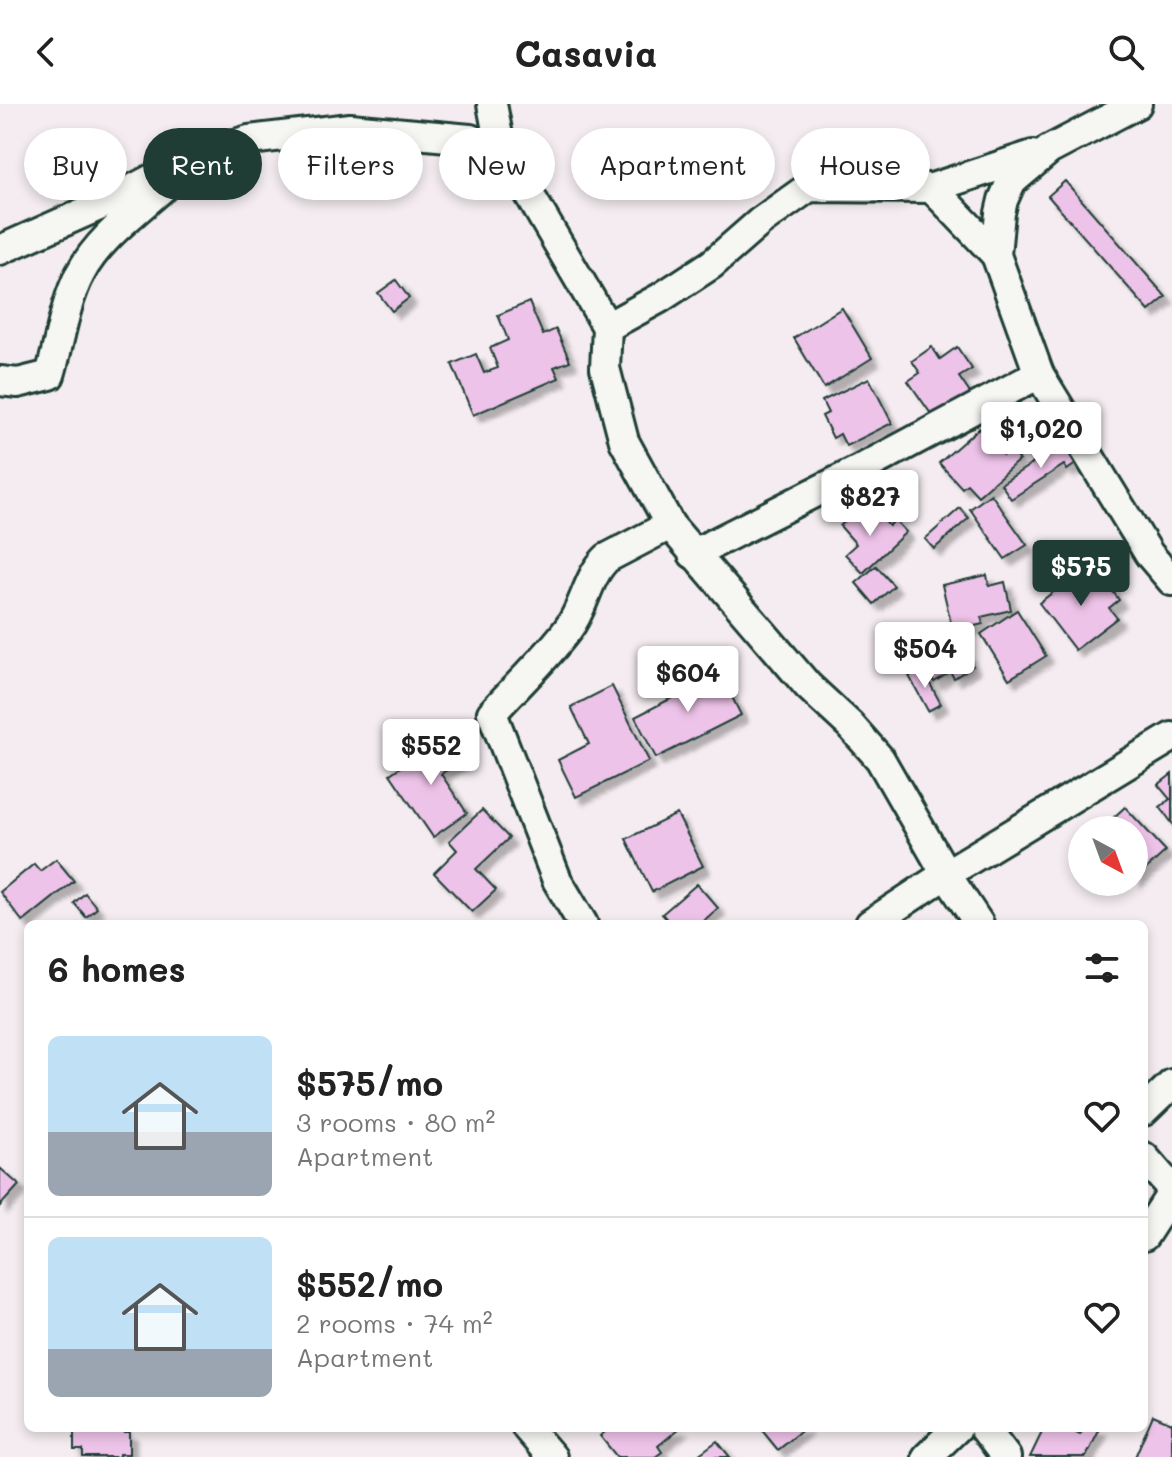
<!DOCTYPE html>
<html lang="en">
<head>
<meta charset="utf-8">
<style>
  body { margin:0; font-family:Mali,sans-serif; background:#f2f2f2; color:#222; height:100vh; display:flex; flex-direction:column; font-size:30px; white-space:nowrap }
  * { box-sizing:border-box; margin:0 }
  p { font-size:26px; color:#767676 }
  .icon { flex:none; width:44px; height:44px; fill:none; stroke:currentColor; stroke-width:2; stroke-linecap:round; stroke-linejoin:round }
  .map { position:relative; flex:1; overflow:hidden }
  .side { position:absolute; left:24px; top:816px; width:1124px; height:512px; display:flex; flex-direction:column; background:#fff; border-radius:12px; box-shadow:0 4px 12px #0003 }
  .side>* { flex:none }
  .guide { position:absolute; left:24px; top:24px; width:1124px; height:72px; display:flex; gap:16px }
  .needle { width:52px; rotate:139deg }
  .fabs { position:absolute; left:1068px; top:712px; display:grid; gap:16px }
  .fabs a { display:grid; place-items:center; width:80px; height:80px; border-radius:50%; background:#fff; box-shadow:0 4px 12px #0003; font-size:40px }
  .price { position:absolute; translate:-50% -68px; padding:0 18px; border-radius:8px; background:#fff; color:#222; font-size:26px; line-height:52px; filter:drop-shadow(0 2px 4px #0008) }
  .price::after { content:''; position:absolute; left:50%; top:48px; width:24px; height:18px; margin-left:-12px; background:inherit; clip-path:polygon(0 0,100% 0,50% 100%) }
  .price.active { background:#1f3d34; color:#fff }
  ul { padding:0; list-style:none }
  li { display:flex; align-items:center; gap:24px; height:200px; padding:0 24px }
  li+li { border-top:2px solid #e0e0e0 }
  li span { display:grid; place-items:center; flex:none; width:224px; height:160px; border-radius:12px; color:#555 }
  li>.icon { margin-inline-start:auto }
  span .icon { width:96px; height:96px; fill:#fffc; stroke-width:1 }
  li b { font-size:34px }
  h2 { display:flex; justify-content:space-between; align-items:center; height:96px; padding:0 24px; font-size:34px }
  .tag { padding:0 28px; border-radius:36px; background:#fff; box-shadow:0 4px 12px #0003; font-size:28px; line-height:72px }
  .tag.active { background:#1f3d34; color:#fff }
  header { display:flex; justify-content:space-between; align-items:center; height:104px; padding:0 24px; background:#fff; font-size:36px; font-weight:700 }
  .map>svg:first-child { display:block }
  .building { fill:#eec3e9; stroke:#1f3d34; stroke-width:2; filter:url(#shadow) }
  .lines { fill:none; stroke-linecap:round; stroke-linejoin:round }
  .minor-casing { stroke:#1f3d34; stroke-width:34 }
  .minor { stroke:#f6f6f2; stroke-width:28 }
</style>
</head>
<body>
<header><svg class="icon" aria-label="back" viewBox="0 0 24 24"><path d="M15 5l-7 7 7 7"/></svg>Casavia<svg class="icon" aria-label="search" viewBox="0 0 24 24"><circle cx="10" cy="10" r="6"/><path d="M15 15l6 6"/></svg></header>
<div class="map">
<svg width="1172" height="1353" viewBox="0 0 1172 1353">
  <defs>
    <filter id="shadow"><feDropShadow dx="7" dy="7" stdDeviation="2" flood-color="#0004"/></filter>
  </defs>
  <rect width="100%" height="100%" fill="#f4ecf0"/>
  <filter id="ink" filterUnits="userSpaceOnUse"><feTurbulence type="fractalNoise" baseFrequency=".0125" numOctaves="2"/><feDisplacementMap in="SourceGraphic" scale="16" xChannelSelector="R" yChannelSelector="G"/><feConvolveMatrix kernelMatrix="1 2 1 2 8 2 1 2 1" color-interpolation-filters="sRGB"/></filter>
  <g filter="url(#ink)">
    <!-- building -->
    <g class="building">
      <path d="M 1065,77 L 1166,193 L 1149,207 L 1048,92 Z"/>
      <path d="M 396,176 L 409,194 L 392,207 L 378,189 Z"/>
      <path d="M 529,198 L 543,231 L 556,225 L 570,257 L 554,263 L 559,274 L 473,311 L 452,260 L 476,250 L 484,269 L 498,264 L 490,244 L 508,236 L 498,211 Z"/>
      <path d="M 842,204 L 872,254 L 824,284 L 794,234 Z"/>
      <path d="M 932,243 L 940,255 L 957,243 L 972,265 L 959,273 L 972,292 L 936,317 L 908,277 L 920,269 L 912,257 Z"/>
      <path d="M 869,274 L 892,319 L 846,342 L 840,330 L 833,334 L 822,312 L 828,309 L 822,297 Z"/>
      <path d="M 979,324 L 1003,351 L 1009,345 L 1019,356 L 978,392 L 967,380 L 962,384 L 939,359 Z"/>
      <path d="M 1067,337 L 1080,357 L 1067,366 L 1064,361 L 1011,395 L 1001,380 Z"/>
      <path d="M 991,390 L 1027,441 L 1005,455 L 970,405 Z"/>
      <path d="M 960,404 L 969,414 L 934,445 L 925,435 Z"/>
      <path d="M 858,405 L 865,414 L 874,405 L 889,422 L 895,416 L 906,428 L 863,469 L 845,450 L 856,440 L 840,422 Z"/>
      <path d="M 876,462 L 894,482 L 874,500 L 856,479 Z"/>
      <path d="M 1083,465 L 1096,481 L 1104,475 L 1119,496 L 1109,504 L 1117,514 L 1075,546 L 1039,499 Z"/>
      <path d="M 987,471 L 989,482 L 1005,478 L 1011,506 L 981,513 L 983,520 L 953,527 L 942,481 Z"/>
      <path d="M 1017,506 L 1046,552 L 1009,575 L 981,530 Z"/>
      <path d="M 960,541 L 973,562 L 954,574 L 941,553 Z"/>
      <path d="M 939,555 L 947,570 L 934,578 L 925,563 Z"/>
      <path d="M 922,565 L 941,600 L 928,607 L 909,572 Z"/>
      <path d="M 720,569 L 741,611 L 656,654 L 635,613 L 674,593 L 670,584 L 691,573 L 696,582 Z"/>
      <path d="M 612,582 L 649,657 L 576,693 L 558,656 L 589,640 L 571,603 Z"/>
      <path d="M 444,633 L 460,657 L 441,670 L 467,709 L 433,733 L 390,670 Z"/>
      <path d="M 1172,670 L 1172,719 L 1160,703 L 1170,695 L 1158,681 Z"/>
      <path d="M 1125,703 L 1166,747 L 1134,776 L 1134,726 L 1100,726 Z"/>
      <path d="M 482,706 L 509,734 L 476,765 L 496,786 L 472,808 L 434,769 L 457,746 L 449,737 Z"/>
      <path d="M 677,710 L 703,762 L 652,788 L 626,735 Z"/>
      <path d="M 56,755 L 74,777 L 23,818 L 0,788 L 34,760 L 40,767 Z"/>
      <path d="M 697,780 L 718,804 L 700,820 L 671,820 L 662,810 Z"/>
      <path d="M 85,789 L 97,804 L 86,813 L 74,799 Z"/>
      <path d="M 0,1064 L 19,1081 L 0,1102 Z"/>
      <path d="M 1153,1311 L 1172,1319 L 1172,1353 L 1135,1353 Z"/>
      <path d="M 74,1324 L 123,1324 L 123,1328 L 129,1328 L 129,1350 L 119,1350 L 119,1353 L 83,1353 L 83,1346 L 74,1346 Z"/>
      <path d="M 610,1324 L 680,1324 L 658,1342 L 662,1348 L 655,1353 L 617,1353 L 600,1332 Z"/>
      <path d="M 760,1324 L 805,1324 L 778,1346 Z"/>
      <path d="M 1044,1324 L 1066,1324 L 1080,1331 L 1084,1324 L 1100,1325 L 1086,1353 L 1030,1353 Z"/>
      <path d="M 717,1337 L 730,1353 L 696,1353 L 698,1351 Z"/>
    </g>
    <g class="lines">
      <defs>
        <g id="minor">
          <path d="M 492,0 L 501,48"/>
          <path d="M 1137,0 L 1049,46 L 1011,78 L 1003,96 L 1000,109 L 996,151 L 1039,270 L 1149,450 L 1172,477"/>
          <path d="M 932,84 L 996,151"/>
          <path d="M 0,146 L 108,98 L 198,51 L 249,36 L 350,24 L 470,35 L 501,48 L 521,76 L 607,223 L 605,264 L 624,337 L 670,421 L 808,582 L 850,621 L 880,655 L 946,770 L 979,820"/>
          <path d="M 607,223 L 660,194 L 712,160 L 760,118 L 809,83 L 932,84 L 1033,51"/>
          <path d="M 0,277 L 18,279 L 50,271 C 60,238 64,201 80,170 C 99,133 140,105 170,77"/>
          <path d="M 693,450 L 861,365 L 1039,270"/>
          <path d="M 583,820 L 557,776 L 492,609 C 517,581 546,555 568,525 C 585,503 587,473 607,454 L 670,421"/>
          <path d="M 870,820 L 946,770 L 1172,633"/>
          <path d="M 1144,1007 L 1172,980"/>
          <path d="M 1144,1053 L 1172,1085"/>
          <path d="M 1144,1132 L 1172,1089"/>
          <path d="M 527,1324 L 552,1353"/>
          <path d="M 984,1324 L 1006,1353"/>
          <path d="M 927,1353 L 957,1324"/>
        </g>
      </defs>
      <!-- minor casing -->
      <use href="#minor" class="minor-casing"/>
      <!-- minor -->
      <use href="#minor" class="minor"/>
    </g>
  </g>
</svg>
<div class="fabs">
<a><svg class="needle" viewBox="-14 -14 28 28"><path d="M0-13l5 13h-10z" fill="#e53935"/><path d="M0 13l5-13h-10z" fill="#767676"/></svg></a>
</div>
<b class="price" style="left:1041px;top:366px">$1,020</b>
<b class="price" style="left:870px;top:434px">$827</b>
<b class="price active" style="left:1081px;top:504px">$575</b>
<b class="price" style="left:925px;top:586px">$504</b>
<b class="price" style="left:688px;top:610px">$604</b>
<b class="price" style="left:431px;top:683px">$552</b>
<div class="guide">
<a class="tag">Buy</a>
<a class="tag active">Rent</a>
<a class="tag">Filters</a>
<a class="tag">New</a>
<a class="tag">Apartment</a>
<a class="tag">House</a>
</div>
<section class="side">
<h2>6 homes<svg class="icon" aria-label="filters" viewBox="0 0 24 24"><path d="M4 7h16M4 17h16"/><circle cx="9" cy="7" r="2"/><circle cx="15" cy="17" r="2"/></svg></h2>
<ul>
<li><span style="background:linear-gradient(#bfe0f5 60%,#9aa5b1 0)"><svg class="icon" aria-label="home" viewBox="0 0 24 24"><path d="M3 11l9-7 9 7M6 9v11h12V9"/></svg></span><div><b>$575/mo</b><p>3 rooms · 80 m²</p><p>Apartment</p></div><svg class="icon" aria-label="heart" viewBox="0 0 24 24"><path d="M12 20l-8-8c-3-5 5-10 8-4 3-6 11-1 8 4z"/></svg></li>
<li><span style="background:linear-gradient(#bfe0f5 70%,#9aa5b1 0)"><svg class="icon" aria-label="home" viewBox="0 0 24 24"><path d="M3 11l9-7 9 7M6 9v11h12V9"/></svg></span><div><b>$552/mo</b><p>2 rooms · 74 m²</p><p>Apartment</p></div><svg class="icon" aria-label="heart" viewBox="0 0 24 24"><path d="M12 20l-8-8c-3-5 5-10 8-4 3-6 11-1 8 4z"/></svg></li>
</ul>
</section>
</div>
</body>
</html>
